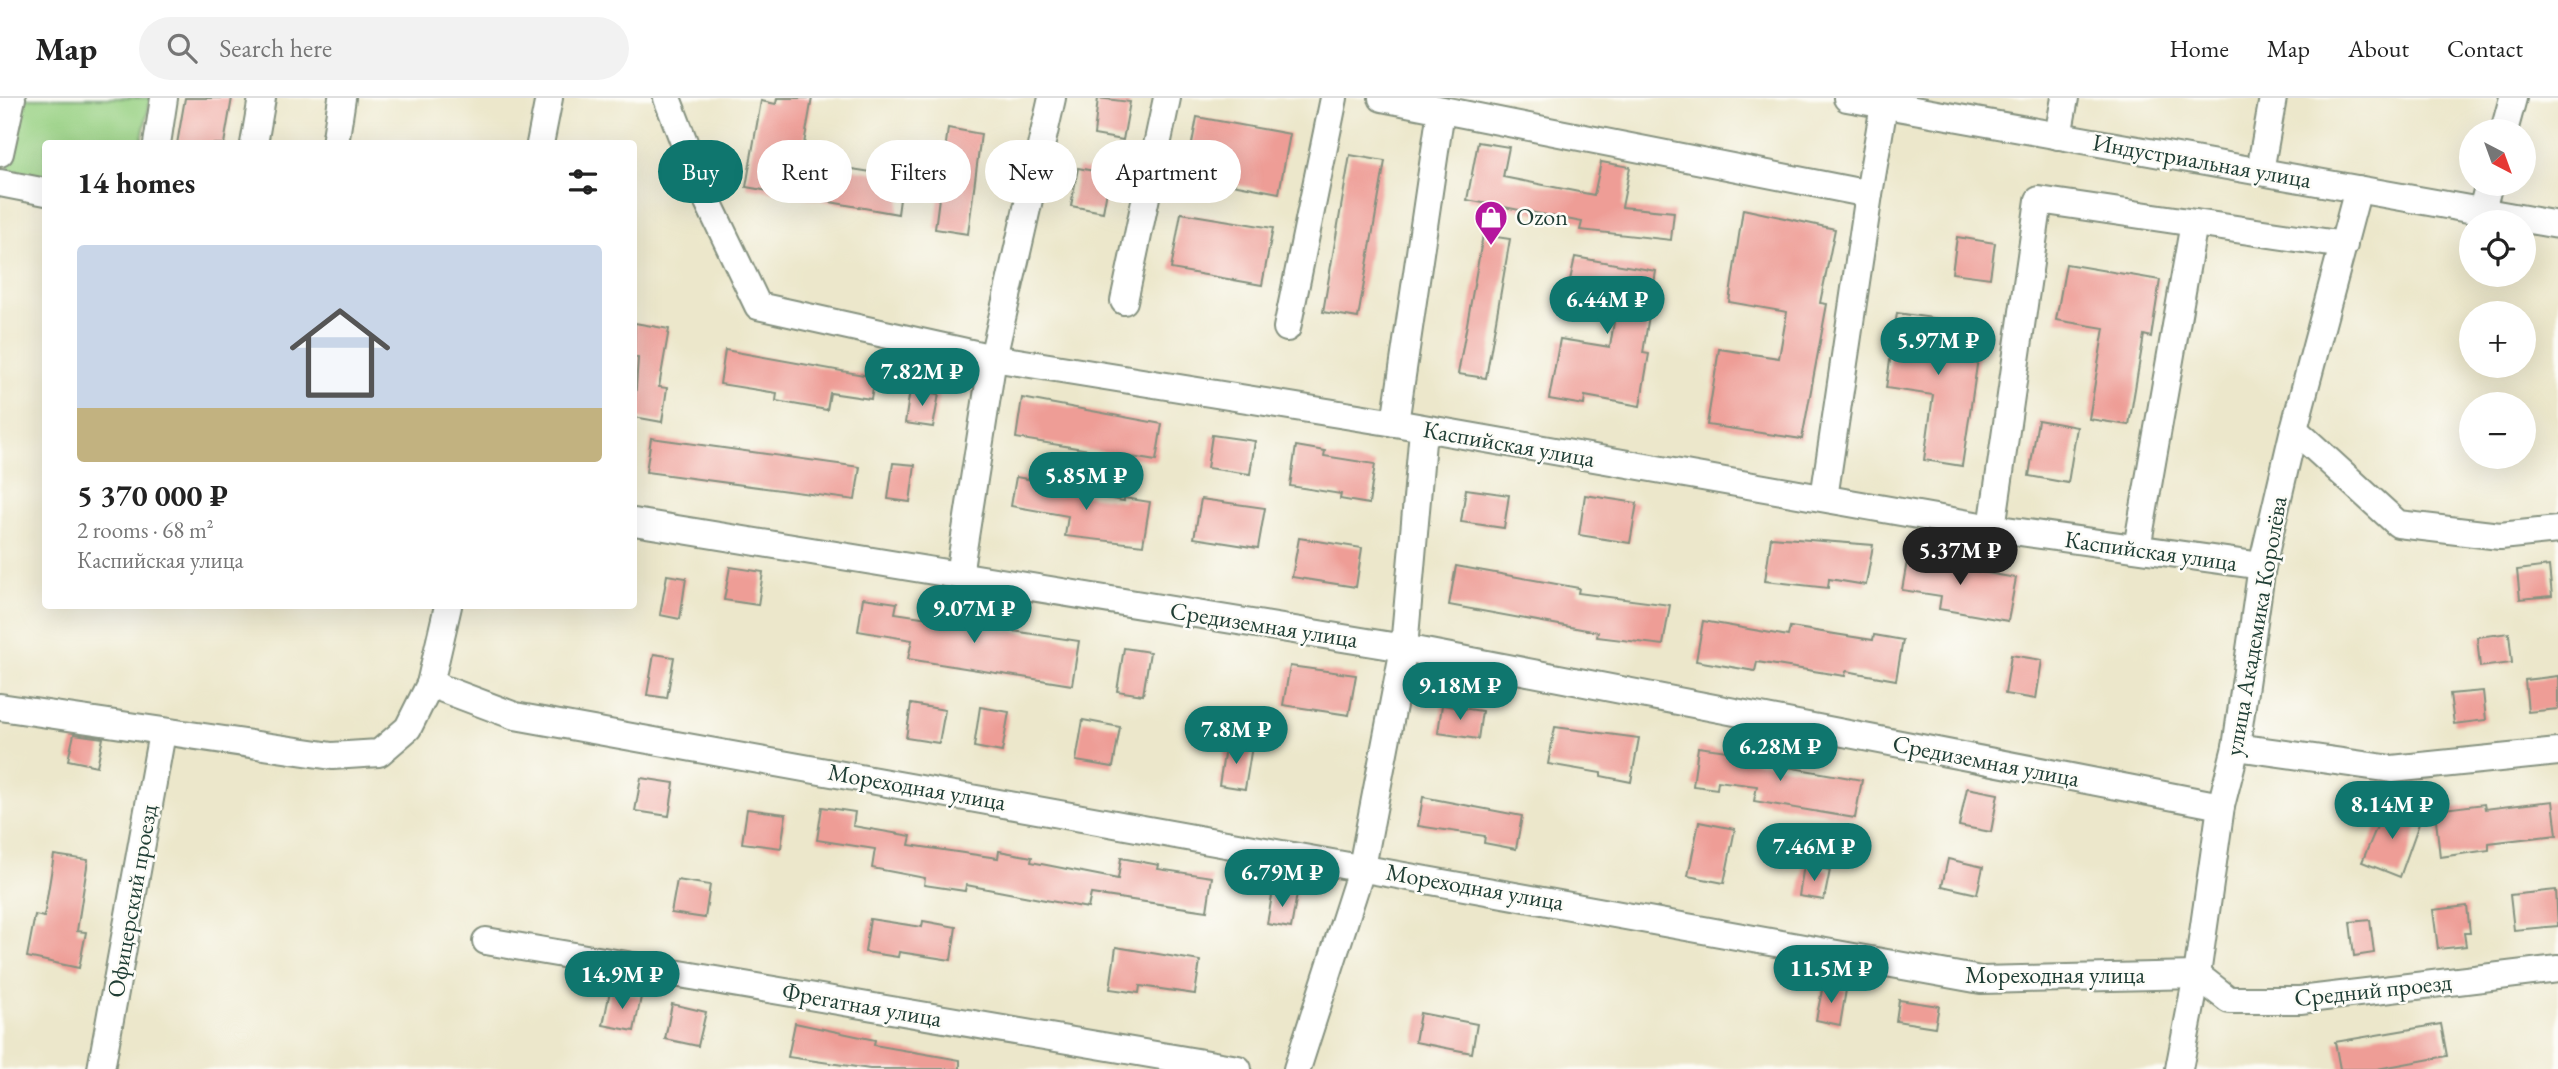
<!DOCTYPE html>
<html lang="en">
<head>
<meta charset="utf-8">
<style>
  body { margin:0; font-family:"EB Garamond",serif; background:#f2f2f2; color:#222; height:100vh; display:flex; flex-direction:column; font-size:26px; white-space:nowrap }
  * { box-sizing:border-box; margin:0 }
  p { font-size:23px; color:#767676 }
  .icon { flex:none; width:38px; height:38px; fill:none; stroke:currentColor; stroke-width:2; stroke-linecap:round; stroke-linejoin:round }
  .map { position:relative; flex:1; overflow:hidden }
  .panel { position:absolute; left:42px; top:42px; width:595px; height:469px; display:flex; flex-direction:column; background:#fff; border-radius:7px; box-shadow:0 7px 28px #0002 }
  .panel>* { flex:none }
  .hud { position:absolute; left:658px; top:42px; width:665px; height:63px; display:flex; gap:14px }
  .needle { width:46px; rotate:139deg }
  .buttons { position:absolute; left:2459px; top:21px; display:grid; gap:14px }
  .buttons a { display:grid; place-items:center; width:77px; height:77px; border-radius:50%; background:#fff; box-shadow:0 7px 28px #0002; font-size:35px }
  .price { position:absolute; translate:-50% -60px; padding:0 16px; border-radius:24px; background:#0f766e; color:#fff; font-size:23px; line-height:46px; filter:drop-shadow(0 2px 4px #0008) }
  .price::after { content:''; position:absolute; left:50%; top:42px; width:21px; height:16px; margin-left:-10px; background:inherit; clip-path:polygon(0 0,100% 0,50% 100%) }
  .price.current { background:#222; color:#fff }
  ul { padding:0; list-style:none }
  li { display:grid; align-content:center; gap:14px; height:371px; padding:0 35px }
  li span { display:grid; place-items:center; height:217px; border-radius:7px; color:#555 }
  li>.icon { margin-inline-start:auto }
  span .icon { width:126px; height:126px; fill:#fffc; stroke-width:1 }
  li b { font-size:30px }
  h2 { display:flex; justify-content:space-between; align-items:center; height:84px; padding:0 35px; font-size:30px }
  .pill { padding:0 24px; border-radius:32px; background:#fff; box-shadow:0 7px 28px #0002; font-size:24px; line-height:63px }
  .pill.current { background:#0f766e; color:#fff }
  header { display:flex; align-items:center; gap:42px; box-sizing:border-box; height:98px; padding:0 35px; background:#fff; border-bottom:2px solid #e0e0e0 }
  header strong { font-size:33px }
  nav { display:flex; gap:38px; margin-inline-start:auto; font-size:24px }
  .search { width:490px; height:63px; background:#f2f2f2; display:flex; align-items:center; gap:18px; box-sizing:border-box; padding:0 24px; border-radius:38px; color:#767676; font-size:26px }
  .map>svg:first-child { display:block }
  .green { fill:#99d184; stroke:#5c875c; stroke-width:2 }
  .building { fill:#ee9d96 }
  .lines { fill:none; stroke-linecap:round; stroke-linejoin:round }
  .minor-casing { stroke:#869280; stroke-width:30 }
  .minor { stroke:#fff; stroke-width:26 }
  .labels { text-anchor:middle; stroke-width:5; stroke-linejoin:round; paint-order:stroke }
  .street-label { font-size:24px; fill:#1f3d34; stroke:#fdfcf7 }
  .poi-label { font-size:24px; fill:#1f3d34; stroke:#fdfcf7; text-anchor:start }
</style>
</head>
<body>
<header>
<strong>Map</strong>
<div class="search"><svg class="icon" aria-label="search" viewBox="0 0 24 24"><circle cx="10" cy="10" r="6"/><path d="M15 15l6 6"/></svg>Search here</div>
<nav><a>Home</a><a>Map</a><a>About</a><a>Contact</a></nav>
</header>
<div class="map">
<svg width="2558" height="971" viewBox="0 0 2558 971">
  <rect width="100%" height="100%" fill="#fdfcf7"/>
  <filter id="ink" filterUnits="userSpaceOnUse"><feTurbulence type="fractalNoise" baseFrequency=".0143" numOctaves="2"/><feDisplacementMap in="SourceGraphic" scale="14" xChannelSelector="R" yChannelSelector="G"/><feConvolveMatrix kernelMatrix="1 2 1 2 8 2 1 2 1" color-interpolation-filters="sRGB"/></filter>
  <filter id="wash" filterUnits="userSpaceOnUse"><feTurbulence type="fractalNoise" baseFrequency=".00686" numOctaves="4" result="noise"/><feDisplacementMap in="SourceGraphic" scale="28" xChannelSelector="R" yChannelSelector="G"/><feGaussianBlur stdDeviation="1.57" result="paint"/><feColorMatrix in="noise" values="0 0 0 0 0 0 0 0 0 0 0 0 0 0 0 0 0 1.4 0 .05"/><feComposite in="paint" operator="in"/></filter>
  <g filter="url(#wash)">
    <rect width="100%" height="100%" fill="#ece7cb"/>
    <!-- green -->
    <path class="green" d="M 23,0 L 151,0 L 141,45 L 46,46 L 45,83 L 7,75 Z"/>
    <g id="blocks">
      <!-- building -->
      <g class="building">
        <path d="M 185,0 L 232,0 L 224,46 L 177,46 Z"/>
        <path d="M 777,0 L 812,0 L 801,63 L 903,79 L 898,116 L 746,89 L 761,3 L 776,6 Z"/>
        <path d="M 1098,0 L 1130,4 L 1123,42 L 1094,37 Z"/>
        <path d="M 1197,19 L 1290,36 L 1279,95 L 1186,77 Z"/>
        <path d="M 948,30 L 981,36 L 968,136 L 935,131 Z"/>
        <path d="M 1478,44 L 1509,49 L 1503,79 L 1594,97 L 1601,64 L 1630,69 L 1622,109 L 1674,114 L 1671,142 L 1580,132 L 1582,124 L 1467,102 Z"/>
        <path d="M 1350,57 L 1385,63 L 1358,220 L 1323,214 Z"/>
        <path d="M 1078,70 L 1110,76 L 1103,114 L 1071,108 Z"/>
        <path d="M 1743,111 L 1835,131 L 1820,205 L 1827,206 L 1802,341 L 1707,327 L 1719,251 L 1779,260 L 1787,214 L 1729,204 Z"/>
        <path d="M 1181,115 L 1273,130 L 1262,187 L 1171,171 Z"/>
        <path d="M 1483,137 L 1510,141 L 1486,280 L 1458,276 Z"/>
        <path d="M 1957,139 L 1995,145 L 1990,180 L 1952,175 Z"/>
        <path d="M 1575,159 L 1656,173 L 1643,255 L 1649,256 L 1640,308 L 1585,298 L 1584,307 L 1549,301 L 1560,241 L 1610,249 L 1616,211 L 1566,201 Z"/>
        <path d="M 2066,166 L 2160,182 L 2151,239 L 2144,237 L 2129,327 L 2089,321 L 2104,230 L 2056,222 Z"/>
        <path d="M 1897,215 L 1983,227 L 1962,368 L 1924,362 L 1933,297 L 1886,290 Z"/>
        <path d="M 635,225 L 669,231 L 659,289 L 667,290 L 662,324 L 634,319 L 638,260 L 634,259 Z"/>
        <path d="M 725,252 L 875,279 L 871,301 L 830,295 L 827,312 L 776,303 L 777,295 L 720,286 Z"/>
        <path d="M 910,292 L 939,296 L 933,329 L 905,325 Z"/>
        <path d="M 1022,300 L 1162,326 L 1156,363 L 1016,340 Z"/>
        <path d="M 2038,322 L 2077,329 L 2068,385 L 2029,378 Z"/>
        <path d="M 1212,337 L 1255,343 L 1250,376 L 1207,370 Z"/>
        <path d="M 651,340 L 860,369 L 855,402 L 646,374 Z"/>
        <path d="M 1296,348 L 1325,353 L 1324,358 L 1375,366 L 1369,406 L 1340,401 L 1341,396 L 1290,388 Z"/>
        <path d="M 893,365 L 915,367 L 910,404 L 888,401 Z"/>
        <path d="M 1016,379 L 1056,386 L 1055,392 L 1124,403 L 1124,400 L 1150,404 L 1143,447 L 1065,438 L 1068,418 L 1011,408 Z"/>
        <path d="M 1466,391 L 1509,397 L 1504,430 L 1461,424 Z"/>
        <path d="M 1585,397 L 1637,405 L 1630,445 L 1579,437 Z"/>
        <path d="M 1201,401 L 1265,410 L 1258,450 L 1194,440 Z"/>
        <path d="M 1771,439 L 1873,447 L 1866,487 L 1829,481 L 1828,490 L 1765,483 Z"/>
        <path d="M 1299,440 L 1362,450 L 1356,489 L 1292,479 Z"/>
        <path d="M 1909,452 L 1938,457 L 1936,466 L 2016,480 L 2008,523 L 1939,511 L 1941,498 L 1902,492 Z"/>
        <path d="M 1456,468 L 1579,490 L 1578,495 L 1670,507 L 1663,547 L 1597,539 L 1598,534 L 1449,507 Z"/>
        <path d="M 2549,468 L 2552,498 L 2520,501 L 2517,472 Z"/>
        <path d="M 730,469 L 763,474 L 758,507 L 724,502 Z"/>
        <path d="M 667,477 L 686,480 L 680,521 L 660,517 Z"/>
        <path d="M 863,500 L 897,505 L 895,515 L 1079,543 L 1072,587 L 908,561 L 912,542 L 858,533 Z"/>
        <path d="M 1703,523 L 1788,538 L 1790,529 L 1873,542 L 1874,537 L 1903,542 L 1896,582 L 1846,573 L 1845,578 L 1757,564 L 1755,573 L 1696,563 Z"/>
        <path d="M 2509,535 L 2512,565 L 2480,569 L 2477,539 Z"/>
        <path d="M 1124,550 L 1150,554 L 1143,597 L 1117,593 Z"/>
        <path d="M 654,556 L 674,559 L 667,600 L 647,597 Z"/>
        <path d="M 2011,557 L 2042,562 L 2036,601 L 2005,596 Z"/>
        <path d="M 1290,568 L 1356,577 L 1349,617 L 1283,607 Z"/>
        <path d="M 2558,578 L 2558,611 L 2528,614 L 2525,582 Z"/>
        <path d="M 2483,593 L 2486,622 L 2454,626 L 2450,596 Z"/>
        <path d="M 911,606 L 945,612 L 939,645 L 906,640 Z"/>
        <path d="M 1442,607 L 1482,613 L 1478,641 L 1438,635 Z"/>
        <path d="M 980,609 L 1009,614 L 1002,654 L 974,649 Z"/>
        <path d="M 1083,622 L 1120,629 L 1113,669 L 1076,663 Z"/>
        <path d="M 1555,629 L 1639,640 L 1631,684 L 1601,678 L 1601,675 L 1548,666 Z"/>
        <path d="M 74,636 L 103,640 L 97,668 L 68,662 Z"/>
        <path d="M 1226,644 L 1252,648 L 1245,691 L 1219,687 Z"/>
        <path d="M 1698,649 L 1735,654 L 1735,660 L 1862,682 L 1855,720 L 1754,703 L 1757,688 L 1718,683 L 1717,691 L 1693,688 Z"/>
        <path d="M 641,680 L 674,685 L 669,718 L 635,713 Z"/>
        <path d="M 1967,690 L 1998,696 L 1991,734 L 1959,728 Z"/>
        <path d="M 1423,699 L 1522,718 L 1516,751 L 1484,745 L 1485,738 L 1418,728 Z"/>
        <path d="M 2553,703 L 2557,737 L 2489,745 L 2489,752 L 2440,759 L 2435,712 L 2484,706 L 2485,711 Z"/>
        <path d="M 2386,707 L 2421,720 L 2400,779 L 2362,764 Z"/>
        <path d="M 822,709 L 855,714 L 853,728 L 911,738 L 909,747 L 998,760 L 999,753 L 1032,759 L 1031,764 L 1118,781 L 1121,760 L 1159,767 L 1158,771 L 1212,779 L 1207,813 L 1091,796 L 1088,810 L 966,787 L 965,793 L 924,787 L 925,780 L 872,770 L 875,751 L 817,742 Z"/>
        <path d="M 747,711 L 786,716 L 781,750 L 742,745 Z"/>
        <path d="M 1699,724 L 1735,731 L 1724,785 L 1688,778 Z"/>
        <path d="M 54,757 L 88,762 L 77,833 L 86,834 L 79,870 L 27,859 L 35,817 L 44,819 Z"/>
        <path d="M 1948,761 L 1983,769 L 1977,796 L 1942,788 Z"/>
        <path d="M 1804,767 L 1830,772 L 1824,802 L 1799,798 Z"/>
        <path d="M 677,782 L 710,787 L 705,820 L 671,815 Z"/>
        <path d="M 1273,792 L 1297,796 L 1291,830 L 1267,826 Z"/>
        <path d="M 2556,792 L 2558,828 L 2514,832 L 2510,797 Z"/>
        <path d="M 2467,808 L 2470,835 L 2464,835 L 2466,848 L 2438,851 L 2433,812 Z"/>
        <path d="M 870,821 L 922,829 L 923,823 L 956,829 L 951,862 L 899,854 L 898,859 L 865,854 Z"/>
        <path d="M 2370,822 L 2374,855 L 2354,858 L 2350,824 Z"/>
        <path d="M 1116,849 L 1200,863 L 1195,896 L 1140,888 L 1139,895 L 1110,891 Z"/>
        <path d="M 1823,887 L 1846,892 L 1840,927 L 1816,922 Z"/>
        <path d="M 610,893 L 641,899 L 634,933 L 603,927 Z"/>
        <path d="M 1899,902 L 1939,908 L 1935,929 L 1896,923 Z"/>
        <path d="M 672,906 L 706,914 L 698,948 L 665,941 Z"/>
        <path d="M 1420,915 L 1477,926 L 1472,955 L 1415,944 Z"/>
        <path d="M 795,925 L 875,942 L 874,947 L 960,962 L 960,971 L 870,971 L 788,959 Z"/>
        <path d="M 2441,926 L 2447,958 L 2377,971 L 2340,971 L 2335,944 Z"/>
      </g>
    </g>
  </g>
  <g filter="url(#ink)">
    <use href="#blocks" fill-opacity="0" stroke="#869280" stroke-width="2"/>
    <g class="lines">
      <defs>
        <g id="minor">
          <path d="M 667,0 L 702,91 L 758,208 L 993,260 L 1395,325 L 1992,430 L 2262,468"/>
          <path d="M 1382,0 L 1869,96 L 1884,7"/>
          <path d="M 1847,0 L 2558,127"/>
          <path d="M 2504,33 L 2513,0"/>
          <path d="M 2058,38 L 2065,0"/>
          <path d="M 157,46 L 164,0"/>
          <path d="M 254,46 L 262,0"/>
          <path d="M 335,46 L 342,0"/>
          <path d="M 540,46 L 549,0"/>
          <path d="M 0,55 L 12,0"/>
          <path d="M 2260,73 L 2273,0"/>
          <path d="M 0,85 L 46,94"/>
          <path d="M 2481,115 L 2489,86"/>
          <path d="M 1124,203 L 1167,0"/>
          <path d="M 1287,230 L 1334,0"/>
          <path d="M 1395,325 L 1441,12"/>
          <path d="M 2294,331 L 2398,426 L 2500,438 L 2558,432"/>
          <path d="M 1824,400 L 1869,96"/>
          <path d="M 634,424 L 1404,550 L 2221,708"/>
          <path d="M 1992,430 L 2039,102 L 2344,147"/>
          <path d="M 2137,450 L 2194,125"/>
          <path d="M 959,477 L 993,260 L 1052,0"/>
          <path d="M 430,586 L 515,618 L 1981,882 L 2197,877 L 2229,902 L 2300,902 L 2558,871"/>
          <path d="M 0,609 L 332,658 L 379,655 L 408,630 L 430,586 L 448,508"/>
          <path d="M 2236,649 L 2392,671 L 2558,654"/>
          <path d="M 486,843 L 1238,971"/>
          <path d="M 101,971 L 162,635"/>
          <path d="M 1297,971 L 1362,769 L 1404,550 L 1423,332"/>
          <path d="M 2179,971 L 2197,877 L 2221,708 L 2236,649 L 2262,468 L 2294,331 L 2358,91"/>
        </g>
      </defs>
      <!-- minor casing -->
      <use href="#minor" class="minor-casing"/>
      <!-- minor -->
      <use href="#minor" class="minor"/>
    </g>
  </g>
  <!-- icons -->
  <defs>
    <symbol id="shop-pin" viewBox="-11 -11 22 30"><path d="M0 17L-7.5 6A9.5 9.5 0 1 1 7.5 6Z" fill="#b5179e" stroke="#fdfcf7"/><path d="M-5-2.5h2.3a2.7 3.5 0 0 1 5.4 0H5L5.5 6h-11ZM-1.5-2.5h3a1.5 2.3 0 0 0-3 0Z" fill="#fff"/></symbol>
  </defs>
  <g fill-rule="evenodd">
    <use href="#shop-pin" x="1472" y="100" width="38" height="52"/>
  </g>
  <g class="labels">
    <!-- street labels -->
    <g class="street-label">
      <text transform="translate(2202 63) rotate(10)" y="8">Индустриальная улица</text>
      <text transform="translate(1509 346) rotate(10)" y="8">Каспийская улица</text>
      <text transform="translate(2151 453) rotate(8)" y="8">Каспийская улица</text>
      <text transform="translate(1264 527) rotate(9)" y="8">Средиземная улица</text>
      <text transform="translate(2256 528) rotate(-80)" y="8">улица Академика Королёва</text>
      <text transform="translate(1986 663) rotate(11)" y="8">Средиземная улица</text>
      <text transform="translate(917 689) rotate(10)" y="8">Мореходная улица</text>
      <text transform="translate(1475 789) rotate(10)" y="8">Мореходная улица</text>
      <text transform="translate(132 803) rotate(-80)" y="8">Офицерский проезд</text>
      <text x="2055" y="885">Мореходная улица</text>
      <text transform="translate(2373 892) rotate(-6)" y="8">Средний проезд</text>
      <text transform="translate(862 907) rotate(10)" y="8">Фрегатная улица</text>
    </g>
    <!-- poi labels -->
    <g class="poi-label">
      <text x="1516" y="127">Ozon</text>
    </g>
  </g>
</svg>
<div class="buttons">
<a><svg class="needle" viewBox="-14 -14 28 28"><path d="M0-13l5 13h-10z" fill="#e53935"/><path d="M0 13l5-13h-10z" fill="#767676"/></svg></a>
<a><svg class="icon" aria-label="locate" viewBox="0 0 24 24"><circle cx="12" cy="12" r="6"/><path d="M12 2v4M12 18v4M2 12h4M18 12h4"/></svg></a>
<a>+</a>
<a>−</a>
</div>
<b class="price" style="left:1607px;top:238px">6.44M ₽</b>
<b class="price" style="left:1938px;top:279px">5.97M ₽</b>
<b class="price" style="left:922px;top:310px">7.82M ₽</b>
<b class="price" style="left:1086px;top:414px">5.85M ₽</b>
<b class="price current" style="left:1960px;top:489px">5.37M ₽</b>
<b class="price" style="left:974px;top:547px">9.07M ₽</b>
<b class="price" style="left:1460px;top:624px">9.18M ₽</b>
<b class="price" style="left:1236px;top:668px">7.8M ₽</b>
<b class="price" style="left:1780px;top:685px">6.28M ₽</b>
<b class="price" style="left:2392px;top:743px">8.14M ₽</b>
<b class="price" style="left:1814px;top:785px">7.46M ₽</b>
<b class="price" style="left:1282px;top:811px">6.79M ₽</b>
<b class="price" style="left:1831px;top:907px">11.5M ₽</b>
<b class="price" style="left:622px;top:913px">14.9M ₽</b>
<div class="hud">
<a class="pill current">Buy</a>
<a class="pill">Rent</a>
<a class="pill">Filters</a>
<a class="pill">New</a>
<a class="pill">Apartment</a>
</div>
<section class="panel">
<h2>14 homes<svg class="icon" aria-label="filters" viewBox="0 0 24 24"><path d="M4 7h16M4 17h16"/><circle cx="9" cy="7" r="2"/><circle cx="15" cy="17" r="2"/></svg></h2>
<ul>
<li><span style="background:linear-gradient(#c9d6e8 75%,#c2b280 0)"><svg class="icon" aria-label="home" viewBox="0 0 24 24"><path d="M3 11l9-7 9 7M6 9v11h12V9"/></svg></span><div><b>5 370 000 ₽</b><p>2 rooms · 68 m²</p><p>Каспийская улица</p></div></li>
</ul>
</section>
</div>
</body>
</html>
